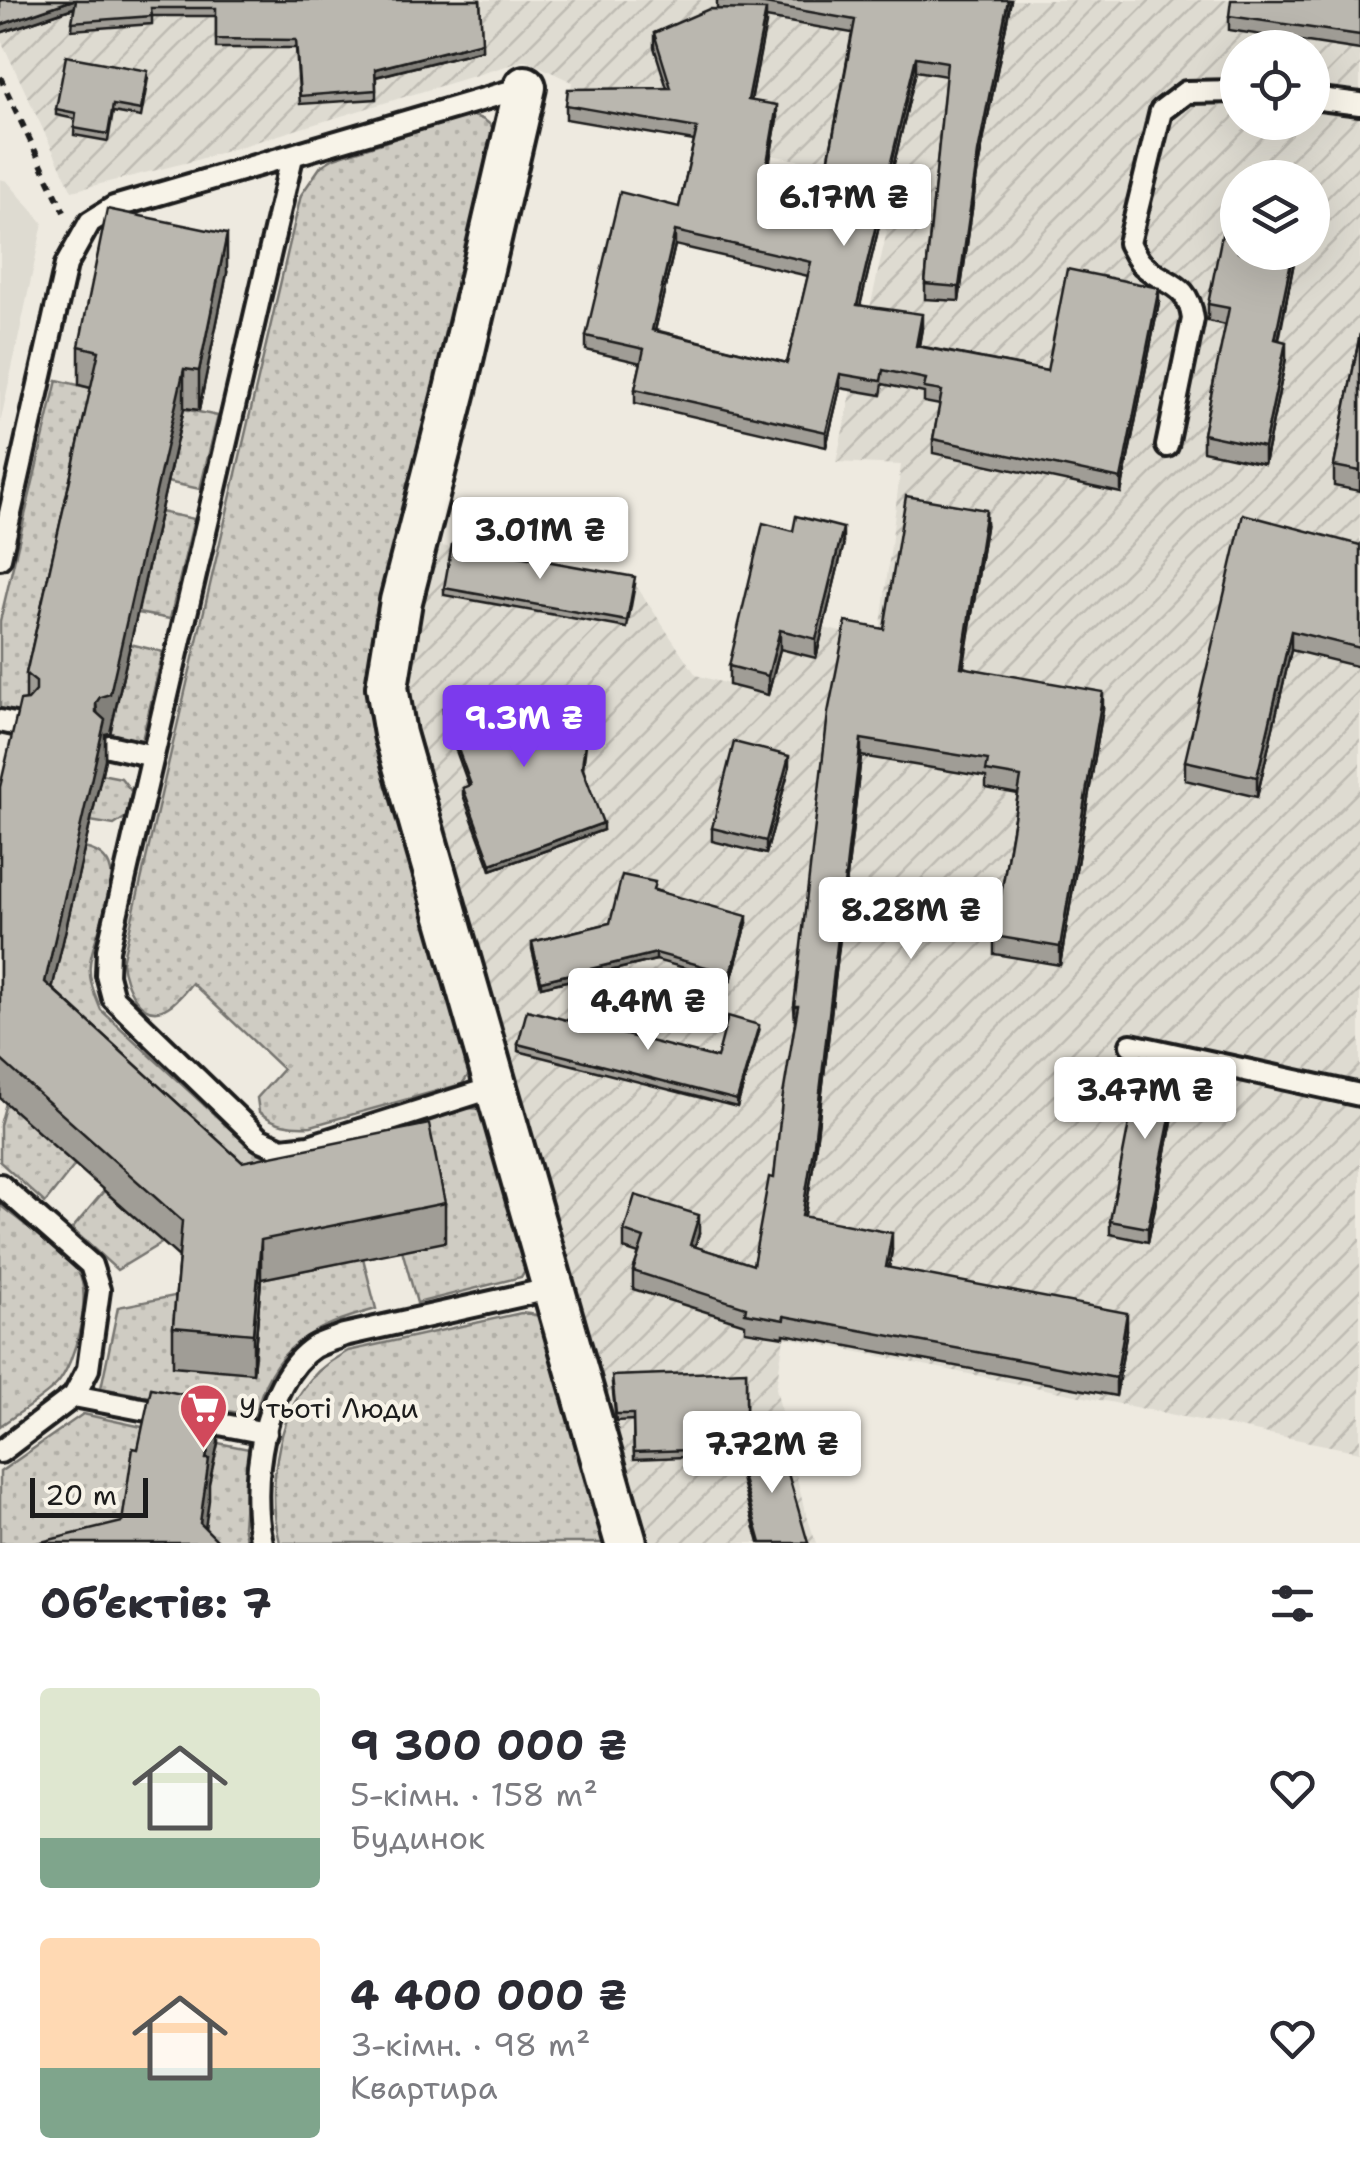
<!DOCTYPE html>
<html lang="uk">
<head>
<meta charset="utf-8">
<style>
  body { margin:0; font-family:"Shantell Sans",sans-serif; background:#f7f7f7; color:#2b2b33; height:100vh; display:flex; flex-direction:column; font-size:38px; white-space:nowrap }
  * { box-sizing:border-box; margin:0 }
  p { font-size:32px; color:#7c7c81 }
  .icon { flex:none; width:55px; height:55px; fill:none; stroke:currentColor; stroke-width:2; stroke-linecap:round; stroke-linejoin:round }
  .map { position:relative; height:1543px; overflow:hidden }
  .details { display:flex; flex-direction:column; background:#fff; flex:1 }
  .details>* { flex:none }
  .tools { position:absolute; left:1220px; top:30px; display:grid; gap:20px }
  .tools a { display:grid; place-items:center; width:110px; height:110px; border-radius:50%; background:#fff; box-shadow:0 10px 40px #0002; font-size:50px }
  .scale { position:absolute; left:30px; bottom:25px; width:118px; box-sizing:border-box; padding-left:10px; border:5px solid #1c1c1c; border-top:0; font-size:28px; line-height:35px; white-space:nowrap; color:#1c1c1c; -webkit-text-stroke:8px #f7f3e8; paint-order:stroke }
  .price { position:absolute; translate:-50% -85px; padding:0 22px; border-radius:10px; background:#fff; color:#222; font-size:32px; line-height:65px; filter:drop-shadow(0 2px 5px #0008) }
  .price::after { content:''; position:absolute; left:50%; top:60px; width:30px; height:22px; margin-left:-15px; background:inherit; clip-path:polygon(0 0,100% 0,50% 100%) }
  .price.active { background:#7c3aed; color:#fff }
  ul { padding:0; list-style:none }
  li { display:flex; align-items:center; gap:30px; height:250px; padding:0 40px }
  li span { display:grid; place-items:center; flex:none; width:280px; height:200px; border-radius:10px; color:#555 }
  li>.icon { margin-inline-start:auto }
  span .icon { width:120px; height:120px; fill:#fffc; stroke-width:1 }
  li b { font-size:42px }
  h2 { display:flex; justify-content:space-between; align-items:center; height:120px; padding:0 40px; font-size:42px }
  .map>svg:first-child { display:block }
  .built { fill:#dedbd1 }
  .industrial { fill:url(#industrial-furrows); fill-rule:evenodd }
  .grass { fill:url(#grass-dots); stroke:#767470; stroke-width:2.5 }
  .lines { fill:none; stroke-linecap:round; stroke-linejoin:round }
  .lane-casing { stroke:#1c1c1c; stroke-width:28 }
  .street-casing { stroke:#1c1c1c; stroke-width:48 }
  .path { stroke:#1c1c1c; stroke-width:6; stroke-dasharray:8 8; stroke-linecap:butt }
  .lane { stroke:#f7f3e8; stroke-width:20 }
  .street { stroke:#f7f3e8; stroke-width:40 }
  .wall { fill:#a09d96; stroke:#1c1c1c; stroke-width:2.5; fill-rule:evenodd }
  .shaded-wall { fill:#82807a; stroke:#1c1c1c; stroke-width:2.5 }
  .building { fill:#bab7af; stroke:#1c1c1c; stroke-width:2.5; fill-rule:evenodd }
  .labels { text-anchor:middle; stroke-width:9; stroke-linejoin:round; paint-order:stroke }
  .poi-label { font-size:28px; fill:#1c1c1c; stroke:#f7f3e8; text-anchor:start }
</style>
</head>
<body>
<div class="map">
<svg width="1360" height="1543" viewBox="0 0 1360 1543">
  <defs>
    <pattern id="industrial-furrows" width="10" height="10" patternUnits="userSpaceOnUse" patternTransform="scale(2.5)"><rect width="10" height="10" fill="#dedbd1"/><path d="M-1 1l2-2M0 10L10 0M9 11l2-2" fill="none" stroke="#bebbb3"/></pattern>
    <pattern id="grass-dots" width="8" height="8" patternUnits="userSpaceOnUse" patternTransform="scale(2.5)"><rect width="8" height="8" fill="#cfccc3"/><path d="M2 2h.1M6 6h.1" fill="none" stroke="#b1afa7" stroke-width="1.8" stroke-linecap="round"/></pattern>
  </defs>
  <rect width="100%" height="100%" fill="#eeeae0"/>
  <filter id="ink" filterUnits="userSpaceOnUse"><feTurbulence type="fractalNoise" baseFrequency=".01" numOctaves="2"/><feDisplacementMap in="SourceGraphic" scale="20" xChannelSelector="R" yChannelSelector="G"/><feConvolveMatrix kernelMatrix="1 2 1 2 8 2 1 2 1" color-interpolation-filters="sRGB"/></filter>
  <g filter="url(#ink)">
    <!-- built -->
    <path class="built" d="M 0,179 L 7,181 L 43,223 L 0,424 Z"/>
    <!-- industrial -->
    <path class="industrial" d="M 39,0 L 1360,0 L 1360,1452 L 784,1337 L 776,1388 L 803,1504 L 816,1543 L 647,1543 L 605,1423 L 415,713 L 403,658 L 432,544 L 635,584 L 696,675 L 767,695 L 780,649 L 824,628 L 879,641 L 901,465 L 836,462 L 887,231 L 855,200 L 830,166 L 567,118 L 572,82 L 526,60 L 193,161 L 72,191 L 0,38 L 0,33 L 44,18 ZM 1238,48 L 1312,48 L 1312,122 L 1238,122 ZM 1238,178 L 1312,178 L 1312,252 L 1238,252 Z"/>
    <!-- grass -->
    <g class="grass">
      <path d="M 469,115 C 484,118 491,123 499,136 L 374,642 L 372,664 L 472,1070 L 462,1084 L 311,1126 C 289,1127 276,1125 259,1112 L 257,1098 L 283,1069 L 192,983 C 185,991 177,1002 168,1007 C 140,1024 124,983 122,962 L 301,195 L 321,166 L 334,158 Z"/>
      <path d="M 57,380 L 99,390 L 25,715 L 0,710 L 0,621 Z"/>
      <path d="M 184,409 L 218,416 L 200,489 L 167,482 Z"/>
      <path d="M 160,512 L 194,519 L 170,619 L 138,613 Z"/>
      <path d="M 130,644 L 163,652 L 142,740 L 110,735 Z"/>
      <path d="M 101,774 L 121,778 L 132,792 L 126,817 L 114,825 L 90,821 Z"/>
      <path d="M 84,848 C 141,860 93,927 90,964 C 88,980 95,995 101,1010 L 255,1152 L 285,1164 L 311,1163 L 467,1108 L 482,1109 L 527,1267 L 521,1277 L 417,1303 L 402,1250 L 242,1200 L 45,1020 Z"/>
      <path d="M 6,1103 L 75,1165 L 45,1203 L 0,1162 L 0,1125 Z"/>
      <path d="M 104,1191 L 163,1242 L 117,1270 L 72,1229 Z"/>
      <path d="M 0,1205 C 18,1220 67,1255 78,1272 C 93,1295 75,1364 57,1384 C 42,1400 18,1413 0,1426 Z"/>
      <path d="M 363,1258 L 376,1309 C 312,1327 271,1345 255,1416 L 101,1388 L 118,1307 L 179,1295 L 253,1372 L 261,1279 Z"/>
      <path d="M 521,1313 L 537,1315 L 547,1323 L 610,1543 L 280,1543 C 267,1492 275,1420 311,1379 C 322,1366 334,1359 348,1351 Z"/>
      <path d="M 83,1414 L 151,1429 L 211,1474 L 218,1443 L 249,1449 L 243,1526 L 247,1543 L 0,1543 L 0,1472 Z"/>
    </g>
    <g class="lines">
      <defs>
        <g id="lane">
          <path d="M 1312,98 L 1360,104"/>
          <path d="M 292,157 L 108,950 L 107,975 L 113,998 L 259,1139 L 282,1149 L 309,1146 L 495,1087"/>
          <path d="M 1167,446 L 1193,319 C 1188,281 1166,286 1143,265 C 1137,260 1133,250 1129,243 L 1161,111 L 1186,92 L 1238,91"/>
          <path d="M 0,558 L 66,265 L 90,222 L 114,207 L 525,87"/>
          <path d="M 0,721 L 23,726"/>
          <path d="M 109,746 L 153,756"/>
          <path d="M 1131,1045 L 1360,1095"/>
          <path d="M 0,1185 L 91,1265 L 99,1290 L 88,1369 L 74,1396 L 0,1452"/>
          <path d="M 74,1396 L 266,1433"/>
          <path d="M 262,1543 C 249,1487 262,1381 314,1347 C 323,1342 335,1339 344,1335 L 554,1288"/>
        </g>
        <path id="street" d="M 525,87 L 455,390 L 401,601 L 387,687 L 395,734 L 626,1543"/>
      </defs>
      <!-- lane casing -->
      <use href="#lane" class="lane-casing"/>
      <!-- street casing -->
      <use href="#street" class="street-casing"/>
      <!-- path -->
      <path class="path" d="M 0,77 L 64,212"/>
      <!-- lane -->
      <use href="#lane" class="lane"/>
      <!-- street -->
      <use href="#street" class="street"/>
    </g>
    <!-- wall -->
    <g class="wall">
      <path d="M 0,0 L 480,0 L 482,50 L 376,77 L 376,99 L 300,104 L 296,48 L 216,48 L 216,16 L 152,16 L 152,24 L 72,30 L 74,8 L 0,33 Z"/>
      <path d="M 717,0 L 1011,0 L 978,167 L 959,301 L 925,299 L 925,284 L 946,76 L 916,71 L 860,305 L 922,328 L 919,346 L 1047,371 L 1159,302 L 1121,493 L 933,453 L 933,439 L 940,405 L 924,402 L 924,393 L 883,384 L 881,395 L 840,388 L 826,447 L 635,403 L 635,389 L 641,363 L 586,350 L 586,336 L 679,207 L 694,141 L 566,119 L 566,105 L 667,88 L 654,47 L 654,33 L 717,9 ZM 766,18 L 852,33 L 820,206 L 764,193 L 777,119 L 751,101 ZM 675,245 L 808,276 L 787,363 L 655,330 Z"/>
      <path d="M 1360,0 L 1360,50 L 1229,30 L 1229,16 Z"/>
      <path d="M 148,78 L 141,117 L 113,112 L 108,141 L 74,135 L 75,119 L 56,115 L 56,109 Z"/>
      <path d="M 1238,252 L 1296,252 L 1279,340 L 1286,358 L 1264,464 L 1203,451 L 1203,434 L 1226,325 L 1208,321 L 1208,304 Z"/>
      <path d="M 227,273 L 199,410 L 184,408 L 110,733 L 105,734 L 105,759 L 52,988 L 242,1162 L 445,1203 L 445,1242 L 261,1279 L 253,1373 L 173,1366 L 173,1327 L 179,1257 L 0,1098 L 0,787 L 26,700 L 26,674 L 91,388 L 79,385 L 79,346 Z"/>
      <path d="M 1360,334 L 1360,491 L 1334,486 L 1334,466 Z"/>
      <path d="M 986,527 L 963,667 L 1103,709 L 1060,965 L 994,954 L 994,936 L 1018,794 L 986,788 L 986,777 L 861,756 L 814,1161 L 804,1217 L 892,1250 L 889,1268 L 1127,1330 L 1116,1396 L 784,1334 L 784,1337 L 745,1331 L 745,1324 L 633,1289 L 633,1271 L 639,1254 L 624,1249 L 624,1231 L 699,1233 L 695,1247 L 753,1265 L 774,1178 L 795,1023 L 794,1006 L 884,629 Z"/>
      <path d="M 1360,545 L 1360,667 L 1291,650 L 1257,797 L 1185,780 L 1185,761 Z"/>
      <path d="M 843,547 L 816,658 L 780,649 L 768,695 L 729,685 L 729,666 Z"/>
      <path d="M 635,584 L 627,628 L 444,595 L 444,588 Z"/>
      <path d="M 443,708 L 590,712 L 583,769 L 603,830 L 491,870 L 463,795 L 463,788 L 469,786 L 443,715 Z"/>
      <path d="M 789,769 L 766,854 L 712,841 L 712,828 Z"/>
      <path d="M 655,890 L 747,923 L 731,981 L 656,960 L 541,987 L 532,949 L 532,942 L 610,923 Z"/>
      <path d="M 759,1031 L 737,1107 L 518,1051 L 518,1044 L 717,1058 Z"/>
      <path d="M 1181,1076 L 1148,1242 L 1110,1234 L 1110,1221 Z"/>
      <path d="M 746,1371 L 746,1451 L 808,1543 L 759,1543 L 736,1460 L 736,1455 L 634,1459 L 633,1420 L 616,1421 L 612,1383 Z"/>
    </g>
    <!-- shaded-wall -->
    <g class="shaded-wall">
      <path d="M 73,0 L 76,0 L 76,7 L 0,33 L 0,25 Z"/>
      <path d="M 1008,0 L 1011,0 L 978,167 L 959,301 L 959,287 L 978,153 Z"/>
      <path d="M 766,10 L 766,24 L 748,115 L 748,100 Z"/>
      <path d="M 482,42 L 482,50 L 375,77 L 375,69 Z"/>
      <path d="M 916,57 L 916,71 L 857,319 L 857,305 Z"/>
      <path d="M 777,105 L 777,119 L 762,206 L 762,192 Z"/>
      <path d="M 675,231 L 675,245 L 652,344 L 652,330 Z"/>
      <path d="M 227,234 L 227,273 L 199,410 L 199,371 Z"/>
      <path d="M 1293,252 L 1296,252 L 1275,356 L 1275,339 Z"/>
      <path d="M 1159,288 L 1159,302 L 1121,493 L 1121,479 Z"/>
      <path d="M 922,314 L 922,328 L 916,360 L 916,346 Z"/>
      <path d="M 1286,342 L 1286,358 L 1264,464 L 1264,447 Z"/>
      <path d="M 184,369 L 184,408 L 110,733 L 105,734 L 105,759 L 45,1020 L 45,982 L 100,736 L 96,703 Z"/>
      <path d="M 840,374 L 840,388 L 826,447 L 826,432 Z"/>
      <path d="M 986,510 L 986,527 L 961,684 L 961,667 Z"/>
      <path d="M 843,528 L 843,547 L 816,658 L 816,639 Z"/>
      <path d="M 780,630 L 780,649 L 768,695 L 768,676 Z"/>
      <path d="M 1291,631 L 1291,650 L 1257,797 L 1257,777 Z"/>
      <path d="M 1103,692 L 1103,709 L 1060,965 L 1060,947 Z"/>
      <path d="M 861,739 L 861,756 L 814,1161 L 802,1233 L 802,1216 Z"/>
      <path d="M 789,756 L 789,769 L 766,854 L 766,841 Z"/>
      <path d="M 603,823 L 603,830 L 491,870 L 491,864 Z"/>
      <path d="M 747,916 L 747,923 L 731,981 L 731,974 Z"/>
      <path d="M 656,953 L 656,960 L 541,987 L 541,981 Z"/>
      <path d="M 759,1025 L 759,1031 L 737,1107 L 737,1100 Z"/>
      <path d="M 1181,1063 L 1181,1076 L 1148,1242 L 1148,1228 Z"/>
      <path d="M 699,1215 L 699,1233 L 690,1263 L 690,1245 Z"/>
      <path d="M 892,1233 L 892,1250 L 886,1285 L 886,1267 Z"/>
      <path d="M 261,1240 L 261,1279 L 253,1373 L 253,1334 Z"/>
      <path d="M 1127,1313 L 1127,1330 L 1116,1396 L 1116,1378 Z"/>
      <path d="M 218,1401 L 218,1443 L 209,1484 L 209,1500 L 203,1543 L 200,1523 L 206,1459 Z"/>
    </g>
    <!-- building -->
    <g class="building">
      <path d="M 0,0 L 73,0 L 0,25 Z"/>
      <path d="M 76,0 L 480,0 L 482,42 L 375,69 L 376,90 L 300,96 L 296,40 L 216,39 L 216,8 L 151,8 L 152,16 L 72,22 Z"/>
      <path d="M 743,0 L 1008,0 L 978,153 L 959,287 L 925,284 L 947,62 L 916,57 L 857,305 L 922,314 L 916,346 L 1047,371 L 1067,269 L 1159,288 L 1121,479 L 933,439 L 942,391 L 924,388 L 926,379 L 883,370 L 881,381 L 840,374 L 826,432 L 635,389 L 644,349 L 586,336 L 620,192 L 679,207 L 697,128 L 566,105 L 568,89 L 671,88 L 654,33 L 709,9 L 766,10 L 748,100 L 777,105 L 762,192 L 820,206 L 855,20 ZM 675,231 L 811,262 L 787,363 L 652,330 Z"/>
      <path d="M 1231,0 L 1360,0 L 1360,35 L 1229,16 Z"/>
      <path d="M 66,56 L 148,71 L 141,110 L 113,105 L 108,134 L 74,128 L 76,113 L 56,109 Z"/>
      <path d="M 1238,198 L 1238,252 L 1293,252 L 1275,339 L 1286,342 L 1264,447 L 1203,434 L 1229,308 L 1208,304 L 1228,205 Z"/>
      <path d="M 107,209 L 227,234 L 199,371 L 184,369 L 110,694 L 100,697 L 96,703 L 96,712 L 105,720 L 45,982 L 242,1162 L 429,1124 L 445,1203 L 261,1240 L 253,1334 L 173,1327 L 182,1221 L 0,1059 L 0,787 L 20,701 L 28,700 L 36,691 L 36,682 L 26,674 L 99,351 L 79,346 Z"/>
      <path d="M 1360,334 L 1360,471 L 1334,466 Z"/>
      <path d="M 906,496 L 986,510 L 961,667 L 1103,692 L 1060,947 L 994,936 L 1021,777 L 986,771 L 988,760 L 861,739 L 814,1144 L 802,1216 L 892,1233 L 886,1267 L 1127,1313 L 1116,1378 L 784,1316 L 784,1320 L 745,1313 L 746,1307 L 633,1271 L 644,1238 L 624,1231 L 635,1195 L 699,1215 L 690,1245 L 753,1265 L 769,1177 L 774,1178 L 782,1101 L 798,1006 L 794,1006 L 828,713 L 846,622 L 884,629 Z"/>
      <path d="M 1243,514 L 1360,545 L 1360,648 L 1291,631 L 1257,777 L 1185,761 Z"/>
      <path d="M 796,516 L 843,528 L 816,639 L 780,630 L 768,676 L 729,666 L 763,523 L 793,531 Z"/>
      <path d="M 452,544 L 635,577 L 627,621 L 444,588 Z"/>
      <path d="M 488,691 L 590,705 L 582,767 L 603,823 L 491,864 L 463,788 L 471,785 L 443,708 Z"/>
      <path d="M 734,742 L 789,756 L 766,841 L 712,828 Z"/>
      <path d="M 622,875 L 655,882 L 653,890 L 747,916 L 731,974 L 656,953 L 541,981 L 532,942 L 610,923 Z"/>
      <path d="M 527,1010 L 717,1058 L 728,1016 L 759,1025 L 737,1100 L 518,1044 Z"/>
      <path d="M 1142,1056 L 1181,1063 L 1148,1228 L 1110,1221 Z"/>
      <path d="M 746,1371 L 746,1448 L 634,1452 L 633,1414 L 616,1414 L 612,1376 Z"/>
      <path d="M 151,1388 L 218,1401 L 206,1459 L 209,1459 L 200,1523 L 220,1543 L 37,1543 L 122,1522 L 133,1448 L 138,1449 Z"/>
      <path d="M 779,1442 L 808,1543 L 761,1543 L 736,1454 Z"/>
    </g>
  </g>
  <!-- icons -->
  <defs>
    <symbol id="supermarket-pin" viewBox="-11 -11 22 30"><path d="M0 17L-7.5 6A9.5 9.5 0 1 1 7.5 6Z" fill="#d1495b" stroke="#f7f3e8"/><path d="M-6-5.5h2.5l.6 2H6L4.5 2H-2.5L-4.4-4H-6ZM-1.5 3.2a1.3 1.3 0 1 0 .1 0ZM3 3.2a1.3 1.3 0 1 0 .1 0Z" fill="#fff"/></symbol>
  </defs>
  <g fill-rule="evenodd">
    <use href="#supermarket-pin" x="176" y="1380" width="55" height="75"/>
  </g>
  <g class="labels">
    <!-- poi labels -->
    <g class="poi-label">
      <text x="239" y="1418">У тьоті Люди</text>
    </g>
  </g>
</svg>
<div class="tools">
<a><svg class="icon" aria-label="locate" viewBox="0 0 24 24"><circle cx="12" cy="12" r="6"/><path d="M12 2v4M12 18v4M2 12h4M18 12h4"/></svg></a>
<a><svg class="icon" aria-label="layers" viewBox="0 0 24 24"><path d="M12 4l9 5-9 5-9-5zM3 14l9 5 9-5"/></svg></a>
</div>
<div class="scale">20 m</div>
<b class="price" style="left:844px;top:249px">6.17M ₴</b>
<b class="price" style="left:540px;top:582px">3.01M ₴</b>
<b class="price active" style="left:524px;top:770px">9.3M ₴</b>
<b class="price" style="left:911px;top:962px">8.28M ₴</b>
<b class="price" style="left:648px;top:1053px">4.4M ₴</b>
<b class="price" style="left:1145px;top:1142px">3.47M ₴</b>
<b class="price" style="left:772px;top:1496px">7.72M ₴</b>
</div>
<section class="details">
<h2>Об’єктів: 7<svg class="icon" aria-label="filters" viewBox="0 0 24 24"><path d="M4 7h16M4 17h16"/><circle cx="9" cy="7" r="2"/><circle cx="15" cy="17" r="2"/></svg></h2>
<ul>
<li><span style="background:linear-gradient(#dfe7d0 75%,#7fa58c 0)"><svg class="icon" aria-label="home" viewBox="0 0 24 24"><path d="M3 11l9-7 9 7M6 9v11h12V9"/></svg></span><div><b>9 300 000 ₴</b><p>5-кімн. · 158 m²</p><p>Будинок</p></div><svg class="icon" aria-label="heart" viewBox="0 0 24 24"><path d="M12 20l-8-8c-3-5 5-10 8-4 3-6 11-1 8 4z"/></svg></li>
<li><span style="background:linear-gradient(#ffd9b3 65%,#7fa58c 0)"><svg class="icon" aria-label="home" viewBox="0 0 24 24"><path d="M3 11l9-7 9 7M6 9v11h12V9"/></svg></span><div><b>4 400 000 ₴</b><p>3-кімн. · 98 m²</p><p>Квартира</p></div><svg class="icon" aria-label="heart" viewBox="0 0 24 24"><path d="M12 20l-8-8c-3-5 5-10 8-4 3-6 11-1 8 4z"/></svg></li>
</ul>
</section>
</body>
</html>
